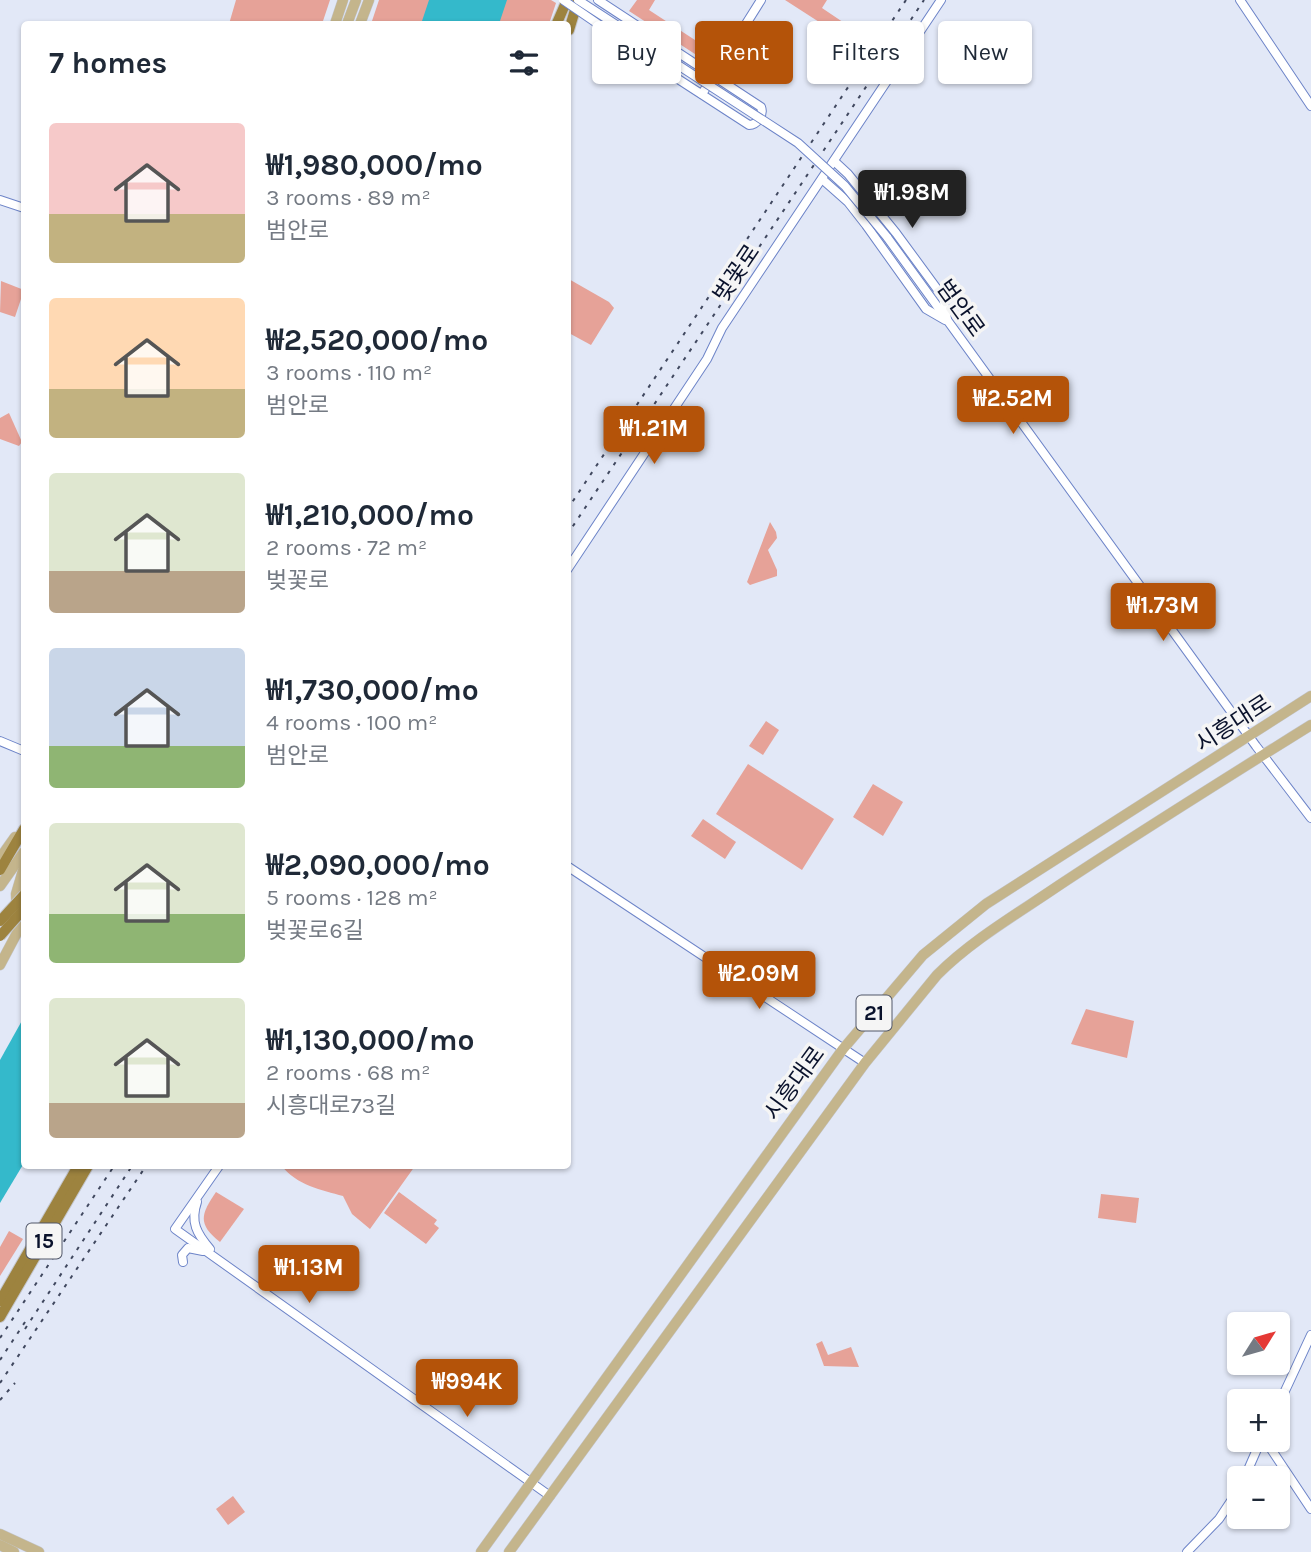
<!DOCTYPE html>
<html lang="en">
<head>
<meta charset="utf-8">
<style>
  body { margin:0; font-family:Karla,"Noto Sans KR",sans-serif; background:#f2f2f3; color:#1f2937; height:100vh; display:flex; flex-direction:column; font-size:26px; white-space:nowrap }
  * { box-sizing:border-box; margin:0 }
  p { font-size:23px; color:#747a83 }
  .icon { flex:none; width:38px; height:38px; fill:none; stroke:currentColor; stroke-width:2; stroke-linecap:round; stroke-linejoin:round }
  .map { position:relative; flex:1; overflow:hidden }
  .details { position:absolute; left:21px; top:21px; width:550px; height:1148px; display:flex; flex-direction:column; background:#fff; border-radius:7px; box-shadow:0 2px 5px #0004 }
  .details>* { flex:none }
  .guide { position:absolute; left:592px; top:21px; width:614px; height:63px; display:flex; gap:14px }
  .needle { width:46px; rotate:53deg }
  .controls { position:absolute; left:1227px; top:1312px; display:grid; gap:14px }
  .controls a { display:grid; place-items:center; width:63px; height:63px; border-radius:7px; background:#fff; box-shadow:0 2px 5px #0004; font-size:35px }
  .price { position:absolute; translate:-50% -60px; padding:0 16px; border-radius:7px; background:#b45309; color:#fff; font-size:23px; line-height:46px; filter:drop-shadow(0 2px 4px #0008) }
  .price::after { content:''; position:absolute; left:50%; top:42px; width:21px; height:16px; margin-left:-10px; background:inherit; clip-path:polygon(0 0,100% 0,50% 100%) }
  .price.active { background:#222; color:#fff }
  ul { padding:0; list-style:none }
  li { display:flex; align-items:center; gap:21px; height:175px; padding:0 28px }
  li span { display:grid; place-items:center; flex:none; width:196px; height:140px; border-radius:7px; color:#555 }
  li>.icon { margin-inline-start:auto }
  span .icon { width:84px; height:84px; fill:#fffc; stroke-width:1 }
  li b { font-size:30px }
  h2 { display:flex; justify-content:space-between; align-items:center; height:84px; padding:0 28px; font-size:30px }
  .tag { padding:0 24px; border-radius:7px; background:#fff; box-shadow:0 2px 5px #0004; font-size:24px; line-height:63px }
  .tag.active { background:#b45309; color:#fff }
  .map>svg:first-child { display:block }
  .green { fill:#e6a298 }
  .water { fill:#34b9cb }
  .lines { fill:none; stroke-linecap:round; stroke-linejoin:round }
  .secondary-casing { stroke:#6d84c8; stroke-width:10 }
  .primary-casing { stroke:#c4c6cc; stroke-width:11 }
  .highway-casing { stroke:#c4c6cc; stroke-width:12 }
  .secondary { stroke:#fff; stroke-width:8 }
  .primary { stroke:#c4b58c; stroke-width:10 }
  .highway { stroke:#9d833f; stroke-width:10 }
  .rail { stroke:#40485f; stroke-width:2; stroke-dasharray:3.5 7; stroke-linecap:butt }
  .secondary-bridge-casing { stroke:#6d84c8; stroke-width:10; stroke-linecap:butt }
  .highway-bridge-casing { stroke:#c4c6cc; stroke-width:12; stroke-linecap:butt }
  .secondary-bridge { stroke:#fff; stroke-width:8 }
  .highway-bridge { stroke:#9d833f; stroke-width:10 }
  .labels { text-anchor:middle; stroke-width:7; stroke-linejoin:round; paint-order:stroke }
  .shield { fill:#f5f5f5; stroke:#505668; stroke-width:2 }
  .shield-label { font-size:21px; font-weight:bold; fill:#0a122c }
  .street-label { font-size:23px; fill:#0a122c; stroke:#f5f5f5 }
</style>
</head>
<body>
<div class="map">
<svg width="1311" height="1552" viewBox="0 0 1311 1552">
  <rect width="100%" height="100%" fill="#e2e8f7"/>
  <!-- green -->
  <g class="green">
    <path d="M 236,0 L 330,0 L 322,24 L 229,24 Z"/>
    <path d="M 379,0 L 551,0 L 556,3 L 549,24 L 371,24 Z"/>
    <path d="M 637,0 L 655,0 L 649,10 L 698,42 L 711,39 L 719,27 L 724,31 L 710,53 L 698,56 L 629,11 Z"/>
    <path d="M 785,0 L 827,0 L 822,8 L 868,39 L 861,49 Z"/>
    <path d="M 567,278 L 609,302 L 614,308 L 591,345 L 567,332 Z"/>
    <path d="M 1,281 L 24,290 L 15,317 L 0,312 Z"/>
    <path d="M 9,413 L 22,442 L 19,446 L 0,439 L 0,418 Z"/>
    <path d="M 770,522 L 776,532 L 777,538 L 768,550 L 777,570 L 777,576 L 750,585 L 747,582 Z"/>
    <path d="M 766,721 L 779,730 L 763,755 L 749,746 Z"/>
    <path d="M 748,764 L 834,819 L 802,870 L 716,814 Z"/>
    <path d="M 873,784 L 903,802 L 883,836 L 853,817 Z"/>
    <path d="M 703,819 L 736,842 L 725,859 L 691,836 Z"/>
    <path d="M 1086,1009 L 1134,1021 L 1127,1058 L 1071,1044 Z"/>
    <path d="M 282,1166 L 415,1166 L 370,1229 L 352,1214 L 343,1196 C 322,1190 296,1185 282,1166 Z"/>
    <path d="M 216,1192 L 244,1209 L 220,1242 C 197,1224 201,1214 216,1192 Z"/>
    <path d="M 399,1192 L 437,1220 L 434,1224 L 439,1228 L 426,1244 L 384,1213 Z"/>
    <path d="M 1101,1194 L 1139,1198 L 1136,1223 L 1098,1218 Z"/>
    <path d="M 9,1231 L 23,1239 L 0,1276 L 0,1247 Z"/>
    <path d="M 822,1341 L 828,1355 L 851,1347 L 859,1367 L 824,1366 L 816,1344 Z"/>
    <path d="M 233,1496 L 245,1512 L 228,1525 L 216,1509 Z"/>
  </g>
  <!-- water -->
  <g class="water">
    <path d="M 429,0 L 507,0 L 499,24 L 421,24 Z"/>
    <path d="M 24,1017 L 24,1163 L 0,1203 L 0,1060 Z"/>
  </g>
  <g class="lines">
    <defs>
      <g id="secondary">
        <path d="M 598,0 L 761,107 C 764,115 757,125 749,125 L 678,79"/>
        <path d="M 1240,0 L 1311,106"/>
        <path d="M 702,94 L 761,0"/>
        <path d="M 834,161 L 848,174 L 896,233 L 943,297 L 947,319"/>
        <path d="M 822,179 L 848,202 L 866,225 L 926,309 L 945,320"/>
        <path d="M 0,200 L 24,208"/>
        <path d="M 887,237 L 1256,746 L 1311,818"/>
        <path d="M 567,570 L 707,359 L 722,328 L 941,0"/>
        <path d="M 0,741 L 24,751"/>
        <path d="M 567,866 L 865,1063"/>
        <path d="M 219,1166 L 175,1229 L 550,1496"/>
        <path d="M 197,1202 C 190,1222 197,1234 210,1249"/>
        <path d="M 183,1262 L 182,1255 L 188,1248 L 203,1251"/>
        <path d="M 1278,1406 L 1311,1335"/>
        <path d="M 1265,1440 L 1311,1509"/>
        <path d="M 1244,1479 L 1261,1440"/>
        <path d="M 1187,1552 L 1219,1519 L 1239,1489"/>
      </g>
      <g id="primary">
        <path d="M 335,24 L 343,0"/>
        <path d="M 347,24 L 356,0"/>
        <path d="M 360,24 L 369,0"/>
        <path d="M 0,858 L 15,837"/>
        <path d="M 0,886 L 24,852"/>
        <path d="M 0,965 L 18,931 L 16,894 L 24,867"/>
        <path d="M 0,1534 L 39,1552"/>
        <path d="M 0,1545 L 14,1552"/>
        <path d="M 481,1552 L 843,1049 L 923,955 L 986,904 L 1311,696"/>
        <path d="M 509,1552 L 865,1063 L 937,975 C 972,940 1017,914 1058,886 C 1141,831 1226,778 1311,725"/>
      </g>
      <g id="highway">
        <path d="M 557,23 L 567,0"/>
        <path d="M 569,30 L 578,0"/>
        <path d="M 0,870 L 24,829"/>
        <path d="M 0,1301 L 78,1166"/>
        <path d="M 0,1317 L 88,1166"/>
      </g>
    </defs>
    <!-- secondary casing -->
    <use href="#secondary" class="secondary-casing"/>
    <!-- primary casing -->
    <use href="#primary" class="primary-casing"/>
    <!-- highway casing -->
    <use href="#highway" class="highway-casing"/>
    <!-- secondary -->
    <use href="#secondary" class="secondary"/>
    <!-- primary -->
    <use href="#primary" class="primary"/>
    <!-- highway -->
    <use href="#highway" class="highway"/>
    <!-- rail -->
    <g class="rail">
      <path d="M 567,510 L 906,0"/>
      <path d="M 567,535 L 924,0"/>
      <path d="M 25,1329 L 132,1166"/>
      <path d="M 0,1338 L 114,1166"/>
      <path d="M 0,1360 L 27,1319"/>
      <path d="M 0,1383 L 146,1166"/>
      <path d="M 0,1400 L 15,1383"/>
    </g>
    <defs>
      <g id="secondary-bridge">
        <path d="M 563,0 L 678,79"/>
        <path d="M 578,0 L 798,143 L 845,186 L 887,237"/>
      </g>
      <g id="highway-bridge">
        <path d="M 0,921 L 24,895"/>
        <path d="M 0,936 L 24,909"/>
      </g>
    </defs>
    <!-- secondary-bridge casing -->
    <use href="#secondary-bridge" class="secondary-bridge-casing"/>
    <!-- highway-bridge casing -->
    <use href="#highway-bridge" class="highway-bridge-casing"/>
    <!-- secondary-bridge -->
    <use href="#secondary-bridge" class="secondary-bridge"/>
    <!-- highway-bridge -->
    <use href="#highway-bridge" class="highway-bridge"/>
  </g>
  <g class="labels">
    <!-- shield labels -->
    <g class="shield">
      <rect x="856.5" y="995.5" width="35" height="35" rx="5"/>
      <rect x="26.5" y="1223.5" width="35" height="35" rx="5"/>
    </g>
    <g class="shield-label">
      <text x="874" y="1020">21</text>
      <text x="44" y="1248">15</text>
    </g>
    <!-- street labels -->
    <g class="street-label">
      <text transform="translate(736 273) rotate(-56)" y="8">벚꽃로</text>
      <text transform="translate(961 308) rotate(54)" y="8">범안로</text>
      <text transform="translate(1233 723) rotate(-33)" y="8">시흥대로</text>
      <text transform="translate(794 1083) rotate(-54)" y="8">시흥대로</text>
    </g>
  </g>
</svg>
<div class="controls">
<a><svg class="needle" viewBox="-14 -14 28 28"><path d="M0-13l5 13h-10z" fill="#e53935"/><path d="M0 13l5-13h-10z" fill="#747a83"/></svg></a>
<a>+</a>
<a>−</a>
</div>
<b class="price active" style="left:912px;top:230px">₩1.98M</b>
<b class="price" style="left:1013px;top:436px">₩2.52M</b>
<b class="price" style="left:654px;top:466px">₩1.21M</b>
<b class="price" style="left:1163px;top:643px">₩1.73M</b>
<b class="price" style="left:759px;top:1011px">₩2.09M</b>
<b class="price" style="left:309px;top:1305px">₩1.13M</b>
<b class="price" style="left:467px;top:1419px">₩994K</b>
<div class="guide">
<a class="tag">Buy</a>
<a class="tag active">Rent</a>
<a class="tag">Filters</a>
<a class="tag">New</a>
</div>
<section class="details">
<h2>7 homes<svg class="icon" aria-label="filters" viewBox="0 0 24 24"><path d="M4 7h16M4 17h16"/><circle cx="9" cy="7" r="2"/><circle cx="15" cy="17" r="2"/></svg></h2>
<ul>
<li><span style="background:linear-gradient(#f6c9c9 65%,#c2b280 0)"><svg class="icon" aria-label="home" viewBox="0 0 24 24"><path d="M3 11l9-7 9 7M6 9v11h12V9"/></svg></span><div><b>₩1,980,000/mo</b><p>3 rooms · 89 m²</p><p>범안로</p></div></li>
<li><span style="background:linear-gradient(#ffd9b3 65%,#c2b280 0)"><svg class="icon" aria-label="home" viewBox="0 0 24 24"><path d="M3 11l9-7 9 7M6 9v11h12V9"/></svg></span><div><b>₩2,520,000/mo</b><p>3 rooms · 110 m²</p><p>범안로</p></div></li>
<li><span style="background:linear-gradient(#dfe7d0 70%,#b9a48a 0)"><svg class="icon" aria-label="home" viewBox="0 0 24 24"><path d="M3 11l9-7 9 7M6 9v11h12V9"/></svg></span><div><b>₩1,210,000/mo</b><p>2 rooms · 72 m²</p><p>벚꽃로</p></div></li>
<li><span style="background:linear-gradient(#c9d6e8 70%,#8fb573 0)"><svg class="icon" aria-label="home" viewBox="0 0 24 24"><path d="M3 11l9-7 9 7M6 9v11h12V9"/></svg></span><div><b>₩1,730,000/mo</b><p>4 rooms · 100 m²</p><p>범안로</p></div></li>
<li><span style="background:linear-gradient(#dfe7d0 65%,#8fb573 0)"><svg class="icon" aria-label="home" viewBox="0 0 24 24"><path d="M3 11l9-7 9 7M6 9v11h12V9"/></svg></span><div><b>₩2,090,000/mo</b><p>5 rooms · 128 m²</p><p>벚꽃로6길</p></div></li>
<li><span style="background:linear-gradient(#dfe7d0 75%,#b9a48a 0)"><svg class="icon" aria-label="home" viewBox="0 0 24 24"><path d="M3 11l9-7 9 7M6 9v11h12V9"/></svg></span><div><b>₩1,130,000/mo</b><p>2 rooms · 68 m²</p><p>시흥대로73길</p></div></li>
</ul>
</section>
</div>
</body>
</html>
